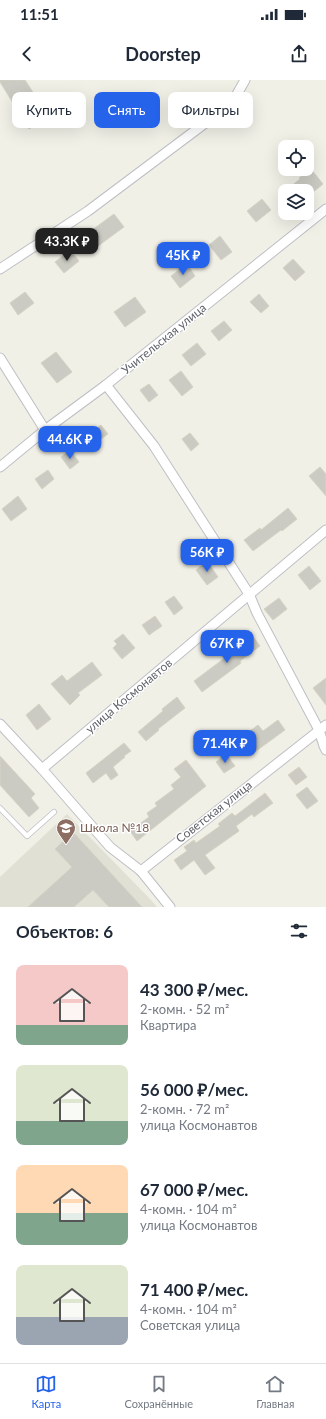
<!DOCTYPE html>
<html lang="ru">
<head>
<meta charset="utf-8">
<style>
  body { margin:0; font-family:Lato,sans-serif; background:#f6f6f7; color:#1f2937; height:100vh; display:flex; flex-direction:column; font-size:15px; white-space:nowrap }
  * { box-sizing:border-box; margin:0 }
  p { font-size:13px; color:#747a83 }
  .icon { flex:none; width:22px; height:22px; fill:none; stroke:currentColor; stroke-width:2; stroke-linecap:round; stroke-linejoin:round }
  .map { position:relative; height:827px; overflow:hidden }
  .drawer { display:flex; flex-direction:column; background:#fff; flex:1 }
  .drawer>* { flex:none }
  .hud { position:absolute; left:12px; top:12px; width:302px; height:36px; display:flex; gap:8px }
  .fabs { position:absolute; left:278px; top:60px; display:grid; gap:8px }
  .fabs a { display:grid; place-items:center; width:36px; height:36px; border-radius:8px; background:#fff; box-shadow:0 4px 16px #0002; font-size:20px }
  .price { position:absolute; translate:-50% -34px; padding:0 9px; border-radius:8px; background:#2563eb; color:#fff; font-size:13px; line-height:26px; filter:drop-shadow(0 1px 2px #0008) }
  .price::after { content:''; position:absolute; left:50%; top:24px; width:12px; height:9px; margin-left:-6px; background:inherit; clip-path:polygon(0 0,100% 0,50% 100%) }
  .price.selected { background:#222; color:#fff }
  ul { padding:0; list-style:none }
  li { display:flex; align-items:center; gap:12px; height:100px; padding:0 16px }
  li span { display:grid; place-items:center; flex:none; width:112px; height:80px; border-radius:8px; color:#555 }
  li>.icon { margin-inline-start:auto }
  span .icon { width:48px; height:48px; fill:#fffc; stroke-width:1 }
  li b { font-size:17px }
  h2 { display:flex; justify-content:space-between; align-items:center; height:48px; padding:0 16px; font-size:17px }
  .pill { padding:0 14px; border-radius:8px; background:#fff; box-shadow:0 4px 16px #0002; font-size:14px; line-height:36px }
  .pill.selected { background:#2563eb; color:#fff }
  .status { display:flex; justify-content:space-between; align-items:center; height:28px; padding:0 20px; background:#fff; direction:ltr }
  .status svg { height:11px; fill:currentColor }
  header { display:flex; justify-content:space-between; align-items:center; height:52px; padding:0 16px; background:#fff; font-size:18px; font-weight:700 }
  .tab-bar { display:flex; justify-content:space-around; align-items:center; height:56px; border-top:1px solid #e0e1e3; background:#fff; font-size:11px; color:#747a83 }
  .tab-bar a { display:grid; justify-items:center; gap:2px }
  .tab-bar .selected { color:#2563eb }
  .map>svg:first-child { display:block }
  .education { fill:#e1e0d5 }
  .building { fill:#cccbc3; stroke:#d6d3c4 }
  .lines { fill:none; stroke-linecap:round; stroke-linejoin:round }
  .lane-casing { stroke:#bebfc6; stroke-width:6 }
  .street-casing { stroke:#bebfc6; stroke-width:11 }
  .lane { stroke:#fff; stroke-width:4.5 }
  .street { stroke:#fff; stroke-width:9 }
  .labels { text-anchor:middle; stroke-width:3; stroke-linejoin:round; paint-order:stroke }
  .street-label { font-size:12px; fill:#5e6168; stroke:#fff }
  .education-label { font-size:12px; fill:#785e54; stroke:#fff; text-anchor:start }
</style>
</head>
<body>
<div class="status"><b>11:51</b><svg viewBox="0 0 49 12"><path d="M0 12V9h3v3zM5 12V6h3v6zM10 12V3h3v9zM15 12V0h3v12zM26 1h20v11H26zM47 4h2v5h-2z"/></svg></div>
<header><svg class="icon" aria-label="back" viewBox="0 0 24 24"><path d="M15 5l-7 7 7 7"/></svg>Doorstep<svg class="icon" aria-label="share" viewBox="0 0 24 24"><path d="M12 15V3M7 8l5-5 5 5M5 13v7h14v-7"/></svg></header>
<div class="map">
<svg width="326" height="827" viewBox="0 0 326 827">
  <rect width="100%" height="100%" fill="#f1f0e7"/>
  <!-- education -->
  <path class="education" d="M 67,734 L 150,819 L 157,827 L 0,827 L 0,797 Z"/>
  <!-- building -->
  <g class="building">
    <path d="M 0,0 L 25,0 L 49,37 L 29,49 L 0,2 Z"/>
    <path d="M 311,89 L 323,104 L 312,113 L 310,111 L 285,111 L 300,99 L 299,98 Z"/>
    <path d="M 262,119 L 271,130 L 256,142 L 247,131 Z"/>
    <path d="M 114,134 L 124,147 L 98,166 L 88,153 Z"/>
    <path d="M 220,156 L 232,172 L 221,180 L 209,165 Z"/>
    <path d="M 70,170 L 79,181 L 64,193 L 55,182 Z"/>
    <path d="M 293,179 L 305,192 L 295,201 L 283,188 Z"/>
    <path d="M 187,184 L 195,196 L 180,208 L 171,196 Z"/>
    <path d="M 25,212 L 34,223 L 18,235 L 10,223 Z"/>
    <path d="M 259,214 L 269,226 L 261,233 L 250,222 Z"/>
    <path d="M 135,217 L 146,232 L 125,247 L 114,232 Z"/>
    <path d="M 224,241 L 232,250 L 219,261 L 211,251 Z"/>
    <path d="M 197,263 L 206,274 L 191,286 L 182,275 Z"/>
    <path d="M 56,272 L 72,292 L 57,303 L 41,283 Z"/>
    <path d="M 181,291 L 193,307 L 182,316 L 169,300 Z"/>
    <path d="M 149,304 L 158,315 L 149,322 L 140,310 Z"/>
    <path d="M 101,345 L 108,354 L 95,363 L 88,354 Z"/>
    <path d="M 190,353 L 199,364 L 191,371 L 182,359 Z"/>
    <path d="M 70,370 L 79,382 L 70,389 L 61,377 Z"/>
    <path d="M 320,387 L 326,394 L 326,416 L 309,396 Z"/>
    <path d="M 48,390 L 54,399 L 42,409 L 35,399 Z"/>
    <path d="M 18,416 L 27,429 L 11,441 L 2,429 Z"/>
    <path d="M 288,428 L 297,439 L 282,451 L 281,450 L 253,471 L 244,460 L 260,448 L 261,450 Z"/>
    <path d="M 207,481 L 218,497 L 207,505 L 196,490 Z"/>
    <path d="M 309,486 L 321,501 L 310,510 L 298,495 Z"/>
    <path d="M 174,516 L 183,528 L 174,535 L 165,522 Z"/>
    <path d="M 279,518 L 287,529 L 273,540 L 264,529 Z"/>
    <path d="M 155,536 L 162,546 L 149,555 L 142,545 Z"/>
    <path d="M 123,554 L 135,568 L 122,579 L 113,568 L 117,564 L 114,561 Z"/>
    <path d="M 252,555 L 260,566 L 240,581 L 241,583 L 202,612 L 194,601 L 238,568 L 237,566 Z"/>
    <path d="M 92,582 L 102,595 L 78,613 L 80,615 L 70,625 L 51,604 L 62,595 L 67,601 Z"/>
    <path d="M 326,598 L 326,625 L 313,608 Z"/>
    <path d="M 177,617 L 185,628 L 158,649 L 159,650 L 146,661 L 138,652 L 163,631 L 162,629 Z"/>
    <path d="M 39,624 L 51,639 L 37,650 L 26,635 Z"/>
    <path d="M 278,640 L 285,650 L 252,674 L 244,663 L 254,656 L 250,651 L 258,645 L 263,651 Z"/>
    <path d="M 124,663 L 131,671 L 124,676 L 125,677 L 113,687 L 118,695 L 111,700 L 106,693 L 93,703 L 86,693 Z"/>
    <path d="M 226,674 L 235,686 L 224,693 L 216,682 Z"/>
    <path d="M 0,676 L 35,714 L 31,718 L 39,728 L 29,737 L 0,705 Z"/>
    <path d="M 186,680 L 206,706 L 137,761 L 130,751 L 149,737 L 147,733 L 157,726 L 155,723 L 174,709 L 171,705 L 181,697 L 174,689 Z"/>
    <path d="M 299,687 L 307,697 L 296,705 L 288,695 Z"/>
    <path d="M 307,707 L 318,721 L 307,729 L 296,715 Z"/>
    <path d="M 265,713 L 273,723 L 254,737 L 252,734 L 236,746 L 239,751 L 205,775 L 215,788 L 205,795 L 194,780 L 181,790 L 174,780 L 187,771 L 184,767 L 194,760 L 196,763 L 220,746 L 218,744 L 232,733 L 235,736 Z"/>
    <path d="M 73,752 L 142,827 L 109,827 L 93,810 L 74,827 L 28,827 L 72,787 L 55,769 Z"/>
  </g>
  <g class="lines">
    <defs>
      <path id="lane" d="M 0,728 L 27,756 L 54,732"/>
      <g id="street">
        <path d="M 0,189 L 88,131 L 232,23 L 245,0"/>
        <path d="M 0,278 L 45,350"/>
        <path d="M 106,305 L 154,366 L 249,514 L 257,533 L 319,650 L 324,666 L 326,670"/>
        <path d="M 0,387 L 45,350 L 106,305 L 326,129"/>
        <path d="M 0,644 L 42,689 L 110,767 L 141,791 L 170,827"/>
        <path d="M 42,689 L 326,450"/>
        <path d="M 141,791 L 326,645"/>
      </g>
    </defs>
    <!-- lane casing -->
    <use href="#lane" class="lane-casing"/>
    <!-- street casing -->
    <use href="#street" class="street-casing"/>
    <!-- lane -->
    <use href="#lane" class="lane"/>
    <!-- street -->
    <use href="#street" class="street"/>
  </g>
  <!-- icons -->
  <defs>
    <symbol id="school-pin" viewBox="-11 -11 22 30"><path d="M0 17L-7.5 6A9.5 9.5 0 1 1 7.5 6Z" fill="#8d6e63" stroke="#fff"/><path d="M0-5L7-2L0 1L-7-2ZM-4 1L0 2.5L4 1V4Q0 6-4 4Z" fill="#fff"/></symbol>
  </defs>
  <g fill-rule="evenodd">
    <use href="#school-pin" x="55" y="737" width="22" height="30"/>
  </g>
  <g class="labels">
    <!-- street labels -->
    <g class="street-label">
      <text transform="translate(164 259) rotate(-39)" y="4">Учительская улица</text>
      <text transform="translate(129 616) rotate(-40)" y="4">улица Космонавтов</text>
      <text transform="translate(214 732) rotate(-38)" y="4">Советская улица</text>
    </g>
    <!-- education labels -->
    <g class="education-label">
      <text x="80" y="752">Школа №18</text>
    </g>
  </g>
</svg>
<div class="fabs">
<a><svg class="icon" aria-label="locate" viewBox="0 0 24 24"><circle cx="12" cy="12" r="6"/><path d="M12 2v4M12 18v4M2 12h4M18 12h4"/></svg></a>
<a><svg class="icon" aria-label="layers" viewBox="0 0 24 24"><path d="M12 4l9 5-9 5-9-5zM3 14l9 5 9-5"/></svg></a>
</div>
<b class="price selected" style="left:67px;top:182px">43.3K ₽</b>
<b class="price" style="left:183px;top:196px">45K ₽</b>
<b class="price" style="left:70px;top:380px">44.6K ₽</b>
<b class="price" style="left:207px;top:493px">56K ₽</b>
<b class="price" style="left:227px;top:584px">67K ₽</b>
<b class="price" style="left:225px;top:684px">71.4K ₽</b>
<div class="hud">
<a class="pill">Купить</a>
<a class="pill selected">Снять</a>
<a class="pill">Фильтры</a>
</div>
</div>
<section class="drawer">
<h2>Объектов: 6<svg class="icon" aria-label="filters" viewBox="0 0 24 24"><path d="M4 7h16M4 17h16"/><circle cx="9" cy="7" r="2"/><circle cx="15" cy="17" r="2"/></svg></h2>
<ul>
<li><span style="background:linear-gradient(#f6c9c9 75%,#7fa58c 0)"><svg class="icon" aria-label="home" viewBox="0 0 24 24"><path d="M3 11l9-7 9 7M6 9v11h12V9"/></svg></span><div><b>43 300 ₽/мес.</b><p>2-комн. · 52 m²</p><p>Квартира</p></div></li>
<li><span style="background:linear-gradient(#dfe7d0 70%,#7fa58c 0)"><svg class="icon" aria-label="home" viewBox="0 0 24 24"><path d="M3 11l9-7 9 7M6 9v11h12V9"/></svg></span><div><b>56 000 ₽/мес.</b><p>2-комн. · 72 m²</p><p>улица Космонавтов</p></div></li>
<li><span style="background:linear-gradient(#ffd9b3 60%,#7fa58c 0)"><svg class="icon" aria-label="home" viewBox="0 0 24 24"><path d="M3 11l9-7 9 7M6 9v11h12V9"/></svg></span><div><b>67 000 ₽/мес.</b><p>4-комн. · 104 m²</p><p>улица Космонавтов</p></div></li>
<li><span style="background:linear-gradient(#dfe7d0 65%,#9aa5b1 0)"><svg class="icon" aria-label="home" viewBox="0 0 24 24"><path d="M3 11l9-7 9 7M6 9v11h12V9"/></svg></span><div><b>71 400 ₽/мес.</b><p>4-комн. · 104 m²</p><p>Советская улица</p></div></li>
</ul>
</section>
<nav class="tab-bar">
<a class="selected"><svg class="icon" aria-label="map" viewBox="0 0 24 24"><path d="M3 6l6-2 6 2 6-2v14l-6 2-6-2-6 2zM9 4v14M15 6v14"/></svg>Карта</a>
<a><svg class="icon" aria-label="saved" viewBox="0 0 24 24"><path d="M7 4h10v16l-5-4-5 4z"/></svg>Сохранённые</a>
<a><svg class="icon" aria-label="home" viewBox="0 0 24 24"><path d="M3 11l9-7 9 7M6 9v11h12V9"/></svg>Главная</a>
</nav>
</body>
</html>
